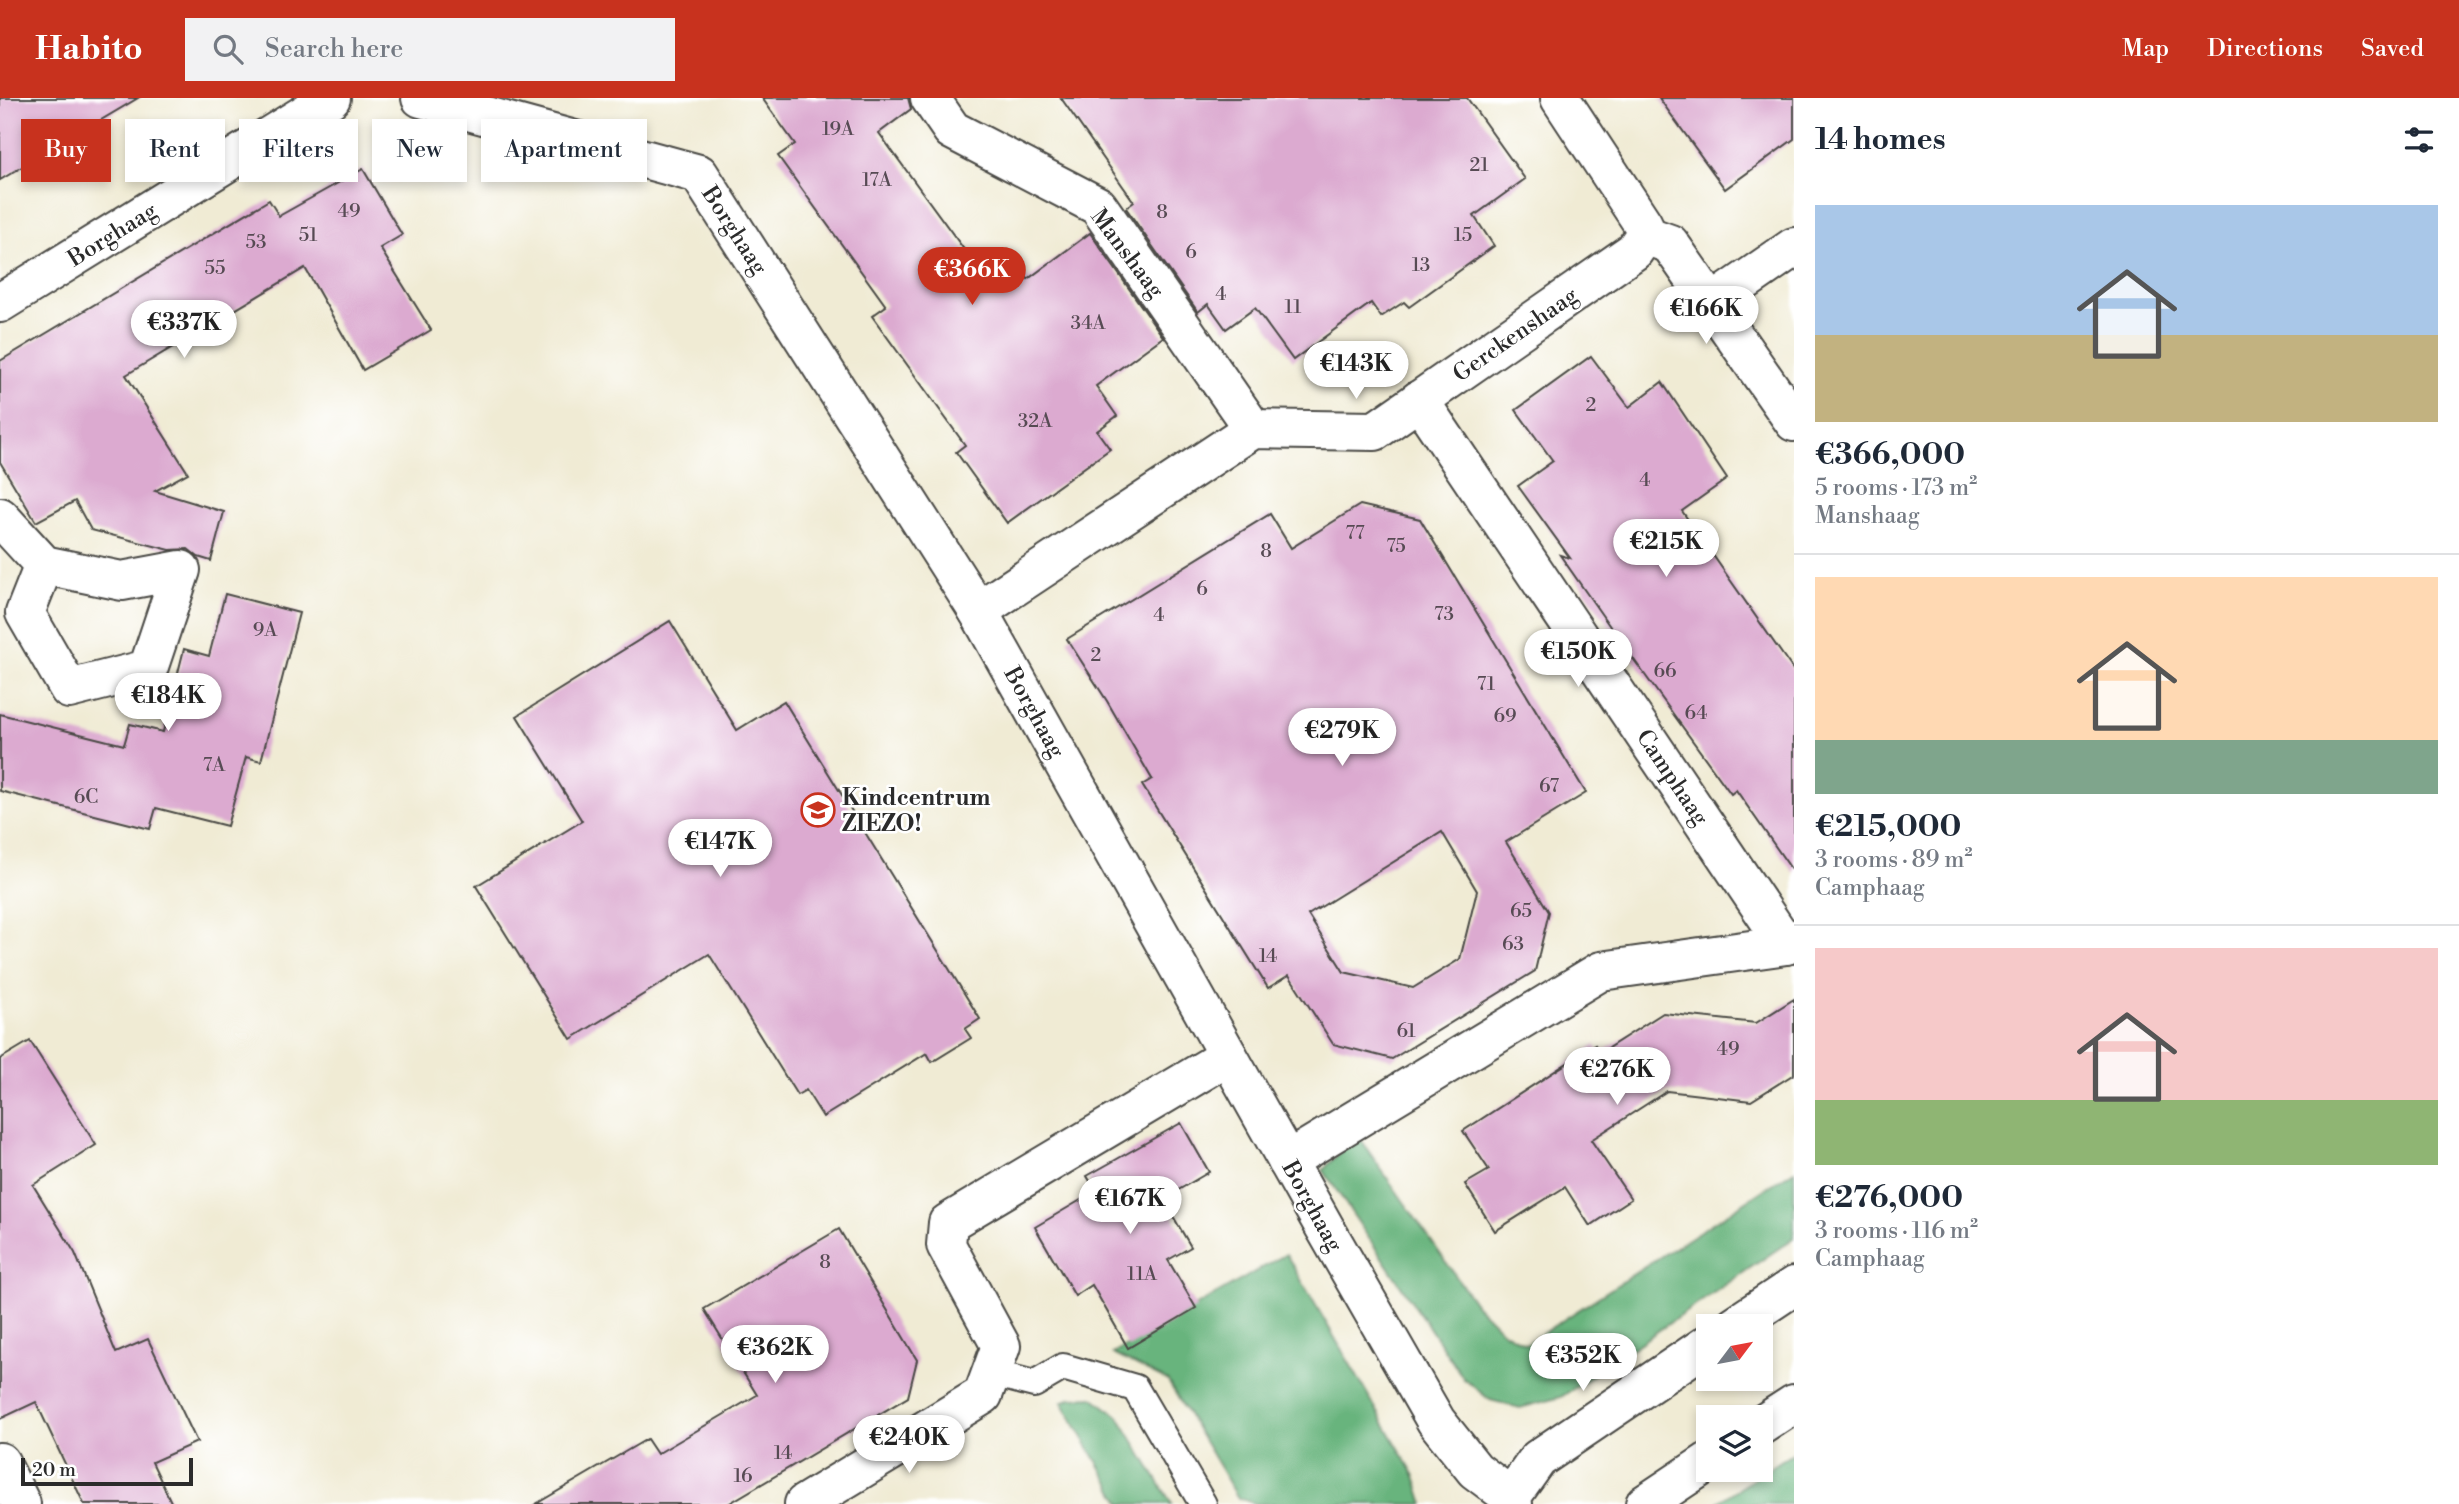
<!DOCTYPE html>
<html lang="en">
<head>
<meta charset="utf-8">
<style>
  body { margin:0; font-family:"Libre Bodoni",serif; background:#f2f2f3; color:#1f2937; height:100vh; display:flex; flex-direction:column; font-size:26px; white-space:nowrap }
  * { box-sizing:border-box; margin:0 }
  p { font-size:23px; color:#747a83 }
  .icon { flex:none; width:38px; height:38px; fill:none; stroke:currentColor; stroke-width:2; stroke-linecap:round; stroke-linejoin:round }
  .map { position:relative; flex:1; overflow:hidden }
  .sheet { display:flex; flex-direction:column; background:#fff; width:665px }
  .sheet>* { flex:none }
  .top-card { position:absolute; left:21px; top:21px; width:665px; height:63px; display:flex; gap:14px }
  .needle { width:46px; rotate:58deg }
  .controls { position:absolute; left:1696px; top:1216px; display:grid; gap:14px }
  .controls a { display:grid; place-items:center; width:77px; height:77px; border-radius:0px; background:#fff; box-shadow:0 4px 10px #0003; font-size:35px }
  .scale { position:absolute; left:21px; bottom:18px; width:172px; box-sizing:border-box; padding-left:7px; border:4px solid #2b2b2b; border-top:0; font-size:19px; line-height:24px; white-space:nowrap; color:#2b2b2b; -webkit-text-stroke:5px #fff; paint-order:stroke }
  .price { position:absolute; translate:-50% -60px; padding:0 16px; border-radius:24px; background:#fff; color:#222; font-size:23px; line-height:46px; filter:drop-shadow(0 2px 4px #0008) }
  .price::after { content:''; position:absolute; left:50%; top:42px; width:21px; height:16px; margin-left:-10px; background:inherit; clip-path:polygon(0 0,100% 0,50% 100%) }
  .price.on { background:#c8321e; color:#fff }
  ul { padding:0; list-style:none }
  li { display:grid; align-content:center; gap:14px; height:371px; padding:0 21px }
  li+li { border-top:2px solid #e0e1e3 }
  li span { display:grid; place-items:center; height:217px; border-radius:0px; color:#555 }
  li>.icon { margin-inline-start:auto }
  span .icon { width:126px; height:126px; fill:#fffc; stroke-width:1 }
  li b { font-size:30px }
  h2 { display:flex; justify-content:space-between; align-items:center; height:84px; padding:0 21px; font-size:30px }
  .pill { padding:0 24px; border-radius:0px; background:#fff; box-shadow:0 4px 10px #0003; font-size:24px; line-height:63px }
  .pill.on { background:#c8321e; color:#fff }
  header { display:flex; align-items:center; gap:42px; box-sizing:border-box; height:98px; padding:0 35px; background:#c8321e; color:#fff }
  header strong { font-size:33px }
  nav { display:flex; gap:38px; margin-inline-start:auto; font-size:24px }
  .search { width:490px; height:63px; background:#f2f2f3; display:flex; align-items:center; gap:18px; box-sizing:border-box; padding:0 24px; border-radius:0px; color:#747a83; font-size:26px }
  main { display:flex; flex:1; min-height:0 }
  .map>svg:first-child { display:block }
  .forest { fill:#68b47d; stroke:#4a7054; stroke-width:2 }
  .building { fill:#dcaad0; fill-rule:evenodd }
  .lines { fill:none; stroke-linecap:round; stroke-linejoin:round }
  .service-casing { stroke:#494844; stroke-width:30 }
  .minor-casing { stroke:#494844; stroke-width:42 }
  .tertiary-casing { stroke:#494844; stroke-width:42 }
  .service { stroke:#fff; stroke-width:26 }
  .minor { stroke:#fff; stroke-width:38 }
  .tertiary { stroke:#fff; stroke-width:38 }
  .labels { text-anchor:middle; stroke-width:5; stroke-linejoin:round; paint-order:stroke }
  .number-label { font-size:19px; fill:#574b54 }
  .street-label { font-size:23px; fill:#2b2b2b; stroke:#fff }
  .poi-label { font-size:23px; font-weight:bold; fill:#2b2b2b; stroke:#fff; text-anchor:start }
</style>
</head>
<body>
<header>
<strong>Habito</strong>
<div class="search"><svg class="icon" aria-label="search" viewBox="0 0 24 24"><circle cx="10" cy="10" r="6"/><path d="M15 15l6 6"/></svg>Search here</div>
<nav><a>Map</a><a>Directions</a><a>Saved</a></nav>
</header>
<main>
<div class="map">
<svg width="1794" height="1406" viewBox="0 0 1794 1406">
  <rect width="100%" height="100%" fill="#fff"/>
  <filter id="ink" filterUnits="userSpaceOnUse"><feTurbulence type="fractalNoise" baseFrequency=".0143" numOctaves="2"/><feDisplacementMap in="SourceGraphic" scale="14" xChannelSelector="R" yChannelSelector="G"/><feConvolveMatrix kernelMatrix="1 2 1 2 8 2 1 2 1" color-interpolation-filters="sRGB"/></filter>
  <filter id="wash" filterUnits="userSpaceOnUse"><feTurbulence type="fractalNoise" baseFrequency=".00686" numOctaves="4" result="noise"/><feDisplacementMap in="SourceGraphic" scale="28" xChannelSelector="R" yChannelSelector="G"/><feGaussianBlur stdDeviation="1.57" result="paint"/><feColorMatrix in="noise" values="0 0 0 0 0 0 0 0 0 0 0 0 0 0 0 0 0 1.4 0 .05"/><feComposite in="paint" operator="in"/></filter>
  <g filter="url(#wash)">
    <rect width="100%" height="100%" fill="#f0ebd4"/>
    <!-- forest -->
    <g class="forest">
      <path d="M 1360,1041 L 1476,1207 L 1502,1233 L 1526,1246 L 1794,1072 L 1794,1140 L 1561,1299 L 1520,1310 L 1490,1302 L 1464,1281 L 1323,1072 L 1342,1052 Z"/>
      <path d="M 1286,1156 L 1415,1378 L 1424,1406 L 1256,1406 L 1238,1400 L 1168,1283 L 1113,1256 Z"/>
      <path d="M 1093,1299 L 1119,1319 L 1172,1406 L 1122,1406 L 1062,1304 L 1071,1300 Z"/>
      <path d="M 1794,1354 L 1794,1406 L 1715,1406 Z"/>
    </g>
    <g id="blocks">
      <!-- building -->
      <g class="building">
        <path d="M 0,0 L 138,0 L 0,82 Z"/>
        <path d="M 762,0 L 908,0 L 911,11 L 879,35 L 979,172 L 1007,152 L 1028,181 L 1090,135 L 1163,239 L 1096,288 L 1117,318 L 1097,333 L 1110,351 L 1007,425 L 956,354 L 965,347 L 872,218 L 886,208 L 778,58 L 795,46 Z"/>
        <path d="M 1061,0 L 1467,0 L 1525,81 L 1474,118 L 1494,148 L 1409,209 L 1404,204 L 1381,219 L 1371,205 L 1293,262 L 1255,210 L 1226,231 L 1208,206 L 1198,214 L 1126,110 L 1134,104 Z"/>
        <path d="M 1659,0 L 1794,0 L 1794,41 L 1725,91 Z"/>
        <path d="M 363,71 L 402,137 L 380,150 L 431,232 L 363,272 L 305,170 L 126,277 L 188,375 L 155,393 L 224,414 L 211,463 L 198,459 L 188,451 L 170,452 L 91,432 L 75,403 L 36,424 L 0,364 L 0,263 L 269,102 L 279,118 Z"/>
        <path d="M 1591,258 L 1629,309 L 1662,284 L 1727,381 L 1682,413 L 1794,573 L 1794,775 L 1736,692 L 1731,696 L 1611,530 L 1560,457 L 1570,460 L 1518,388 L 1553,363 L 1516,312 Z"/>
        <path d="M 1360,407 L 1420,421 L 1586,695 L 1506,744 L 1549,814 L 1535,873 L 1392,961 L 1333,946 L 1289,877 L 1268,890 L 1142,687 L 1152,681 L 1107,603 L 1067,541 L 1270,416 L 1291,450 ZM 1442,734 L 1477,793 L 1460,861 L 1413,890 L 1344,874 L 1308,817 Z"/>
        <path d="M 225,496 L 299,515 L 261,663 L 246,659 L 227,728 L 156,710 L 150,731 L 0,693 L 0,616 L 124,647 L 130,626 L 163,634 L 184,551 L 209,558 Z"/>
        <path d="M 670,523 L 737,632 L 784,603 L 980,921 L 965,931 L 971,940 L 932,964 L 927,955 L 823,1019 L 806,992 L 797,997 L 709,856 L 571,941 L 476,788 L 582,723 L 517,618 Z"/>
        <path d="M 1794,901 L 1794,976 L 1751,1003 L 1667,993 L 1591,1042 L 1631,1101 L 1590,1128 L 1565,1089 L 1495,1133 L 1465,1086 L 1489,1072 L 1463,1033 L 1595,947 L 1600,955 L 1663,915 L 1756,925 Z"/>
        <path d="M 30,943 L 96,1047 L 33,1087 L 75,1155 L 116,1255 L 148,1241 L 197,1344 L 152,1364 L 172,1406 L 84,1406 L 36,1304 L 0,1321 L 0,961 Z"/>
        <path d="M 1181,1025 L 1209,1074 L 1163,1101 L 1191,1149 L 1168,1162 L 1196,1210 L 1128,1250 L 1092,1187 L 1075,1198 L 1035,1129 L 1096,1093 L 1087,1078 Z"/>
        <path d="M 839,1131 L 917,1262 L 908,1299 L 728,1406 L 536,1406 L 647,1341 L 657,1356 L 757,1297 L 704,1211 Z"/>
      </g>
    </g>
  </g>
  <g filter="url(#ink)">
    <use href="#blocks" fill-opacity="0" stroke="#494844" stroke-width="2"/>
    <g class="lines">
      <defs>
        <path id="service" d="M 992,1275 L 1034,1286 L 1063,1269 L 1135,1290 L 1203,1406"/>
        <g id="minor">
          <path d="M 421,0 L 699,76 L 978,513 L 1325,1130 L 1436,1323 L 1475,1372 L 1511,1399"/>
          <path d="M 930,0 L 952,32 L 1098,108 L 1253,331"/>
          <path d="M 1645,137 L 1670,146 L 1794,324"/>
          <path d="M 0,205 L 331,0"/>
          <path d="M 1713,205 L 1794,149"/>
          <path d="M 1419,302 L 1786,847"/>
          <path d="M 0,419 L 44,467 L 122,483 L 181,472 L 148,571 L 69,591 L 25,515 L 44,467"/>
          <path d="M 978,513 L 1253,331 L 1375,333 L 1634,153 L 1645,137 L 1643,126 L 1560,0"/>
          <path d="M 1287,1063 L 1601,873 L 1786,847 L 1794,841"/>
          <path d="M 0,1364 L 21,1406"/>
          <path d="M 804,1406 L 983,1297 L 1001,1248 L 946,1147 L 948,1125 L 1228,958"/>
        </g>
        <g id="tertiary">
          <path d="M 1734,1228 L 1794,1188"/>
          <path d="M 1760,1328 L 1794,1306"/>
          <path d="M 1513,1406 L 1511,1399 L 1538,1361 L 1708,1246"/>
          <path d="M 1645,1406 L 1708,1364"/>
        </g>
      </defs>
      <!-- service casing -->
      <use href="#service" class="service-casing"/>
      <!-- minor casing -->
      <use href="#minor" class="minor-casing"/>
      <!-- tertiary casing -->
      <use href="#tertiary" class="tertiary-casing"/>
      <!-- service -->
      <use href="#service" class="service"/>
      <!-- minor -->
      <use href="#minor" class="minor"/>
      <!-- tertiary -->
      <use href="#tertiary" class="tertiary"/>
    </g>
  </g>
  <!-- icons -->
  <defs>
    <symbol id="school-ring" viewBox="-11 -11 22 22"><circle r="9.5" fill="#fff" stroke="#c8321e" stroke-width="1.5"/><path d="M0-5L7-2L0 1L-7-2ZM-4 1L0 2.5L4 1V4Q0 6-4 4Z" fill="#c8321e"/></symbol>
  </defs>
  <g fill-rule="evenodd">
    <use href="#school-ring" x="799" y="693" width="38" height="38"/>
  </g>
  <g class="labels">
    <!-- number labels -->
    <g class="number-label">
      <text x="838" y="37">19A</text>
      <text x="1479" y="73">21</text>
      <text x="877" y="88">17A</text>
      <text x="349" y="119">49</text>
      <text x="1162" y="120">8</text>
      <text x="308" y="143">51</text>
      <text x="1463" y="143">15</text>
      <text x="256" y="150">53</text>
      <text x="1191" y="160">6</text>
      <text x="1421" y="173">13</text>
      <text x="215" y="176">55</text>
      <text x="1221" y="202">4</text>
      <text x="1293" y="215">11</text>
      <text x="1088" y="231">34A</text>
      <text x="1591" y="313">2</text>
      <text x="1035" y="329">32A</text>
      <text x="1645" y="388">4</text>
      <text x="1355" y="441">77</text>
      <text x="1396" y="454">75</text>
      <text x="1266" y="459">8</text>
      <text x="1202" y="497">6</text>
      <text x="1444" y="522">73</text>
      <text x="1159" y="523">4</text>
      <text x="265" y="538">9A</text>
      <text x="1096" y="563">2</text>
      <text x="1665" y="579">66</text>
      <text x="1486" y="592">71</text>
      <text x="1696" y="621">64</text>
      <text x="1505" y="624">69</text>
      <text x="214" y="673">7A</text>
      <text x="1549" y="694">67</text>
      <text x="86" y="705">6C</text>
      <text x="1521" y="819">65</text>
      <text x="1513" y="852">63</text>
      <text x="1268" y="864">14</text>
      <text x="1406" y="939">61</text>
      <text x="1728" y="957">49</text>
      <text x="825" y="1170">8</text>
      <text x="1142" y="1182">11A</text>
      <text x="783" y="1361">14</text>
      <text x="743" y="1384">16</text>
    </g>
    <!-- street labels -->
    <g class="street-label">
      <text transform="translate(735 132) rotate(57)" y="8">Borghaag</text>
      <text transform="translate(112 136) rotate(-32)" y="8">Borghaag</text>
      <text transform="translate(1128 155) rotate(53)" y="8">Manshaag</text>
      <text transform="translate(1515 236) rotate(-35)" y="8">Gerckenshaag</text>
      <text transform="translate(1035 614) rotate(61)" y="8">Borghaag</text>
      <text transform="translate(1673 679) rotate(56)" y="8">Camphaag</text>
      <text transform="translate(1313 1108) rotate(61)" y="8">Borghaag</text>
    </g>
    <!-- poi labels -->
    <g class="poi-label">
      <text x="842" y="707">Kindcentrum<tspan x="842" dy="26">ZIEZO!</tspan></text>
    </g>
  </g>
</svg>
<div class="controls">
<a><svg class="needle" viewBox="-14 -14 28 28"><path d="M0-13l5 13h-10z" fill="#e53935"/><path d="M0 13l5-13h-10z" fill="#747a83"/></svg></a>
<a><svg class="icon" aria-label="layers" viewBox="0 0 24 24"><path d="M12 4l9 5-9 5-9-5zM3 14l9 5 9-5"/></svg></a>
</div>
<div class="scale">20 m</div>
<b class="price on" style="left:972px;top:209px">€366K</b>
<b class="price" style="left:1706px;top:248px">€166K</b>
<b class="price" style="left:184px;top:262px">€337K</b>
<b class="price" style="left:1356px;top:303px">€143K</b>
<b class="price" style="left:1666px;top:481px">€215K</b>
<b class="price" style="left:1578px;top:591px">€150K</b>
<b class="price" style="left:168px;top:635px">€184K</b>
<b class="price" style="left:1342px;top:670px">€279K</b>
<b class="price" style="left:720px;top:781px">€147K</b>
<b class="price" style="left:1617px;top:1009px">€276K</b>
<b class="price" style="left:1130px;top:1138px">€167K</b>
<b class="price" style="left:775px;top:1287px">€362K</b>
<b class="price" style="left:1583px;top:1295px">€352K</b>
<b class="price" style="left:909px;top:1377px">€240K</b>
<div class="top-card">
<a class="pill on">Buy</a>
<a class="pill">Rent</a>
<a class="pill">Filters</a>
<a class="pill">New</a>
<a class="pill">Apartment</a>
</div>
</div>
<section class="sheet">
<h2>14 homes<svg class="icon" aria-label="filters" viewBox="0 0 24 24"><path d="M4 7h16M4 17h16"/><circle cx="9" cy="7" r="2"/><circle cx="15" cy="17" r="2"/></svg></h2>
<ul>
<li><span style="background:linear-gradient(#a9c7e8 60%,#c2b280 0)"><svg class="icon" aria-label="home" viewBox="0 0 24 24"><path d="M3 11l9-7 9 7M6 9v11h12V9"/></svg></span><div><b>€366,000</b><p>5 rooms · 173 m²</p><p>Manshaag</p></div></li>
<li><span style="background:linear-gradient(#ffd9b3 75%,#7fa58c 0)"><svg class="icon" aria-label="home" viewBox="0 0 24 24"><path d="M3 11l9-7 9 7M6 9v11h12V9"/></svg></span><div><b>€215,000</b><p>3 rooms · 89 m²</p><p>Camphaag</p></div></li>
<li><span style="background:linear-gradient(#f6c9c9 70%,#8fb573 0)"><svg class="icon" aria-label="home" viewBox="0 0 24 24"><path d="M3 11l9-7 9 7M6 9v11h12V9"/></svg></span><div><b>€276,000</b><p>3 rooms · 116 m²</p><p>Camphaag</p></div></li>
</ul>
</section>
</main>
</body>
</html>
